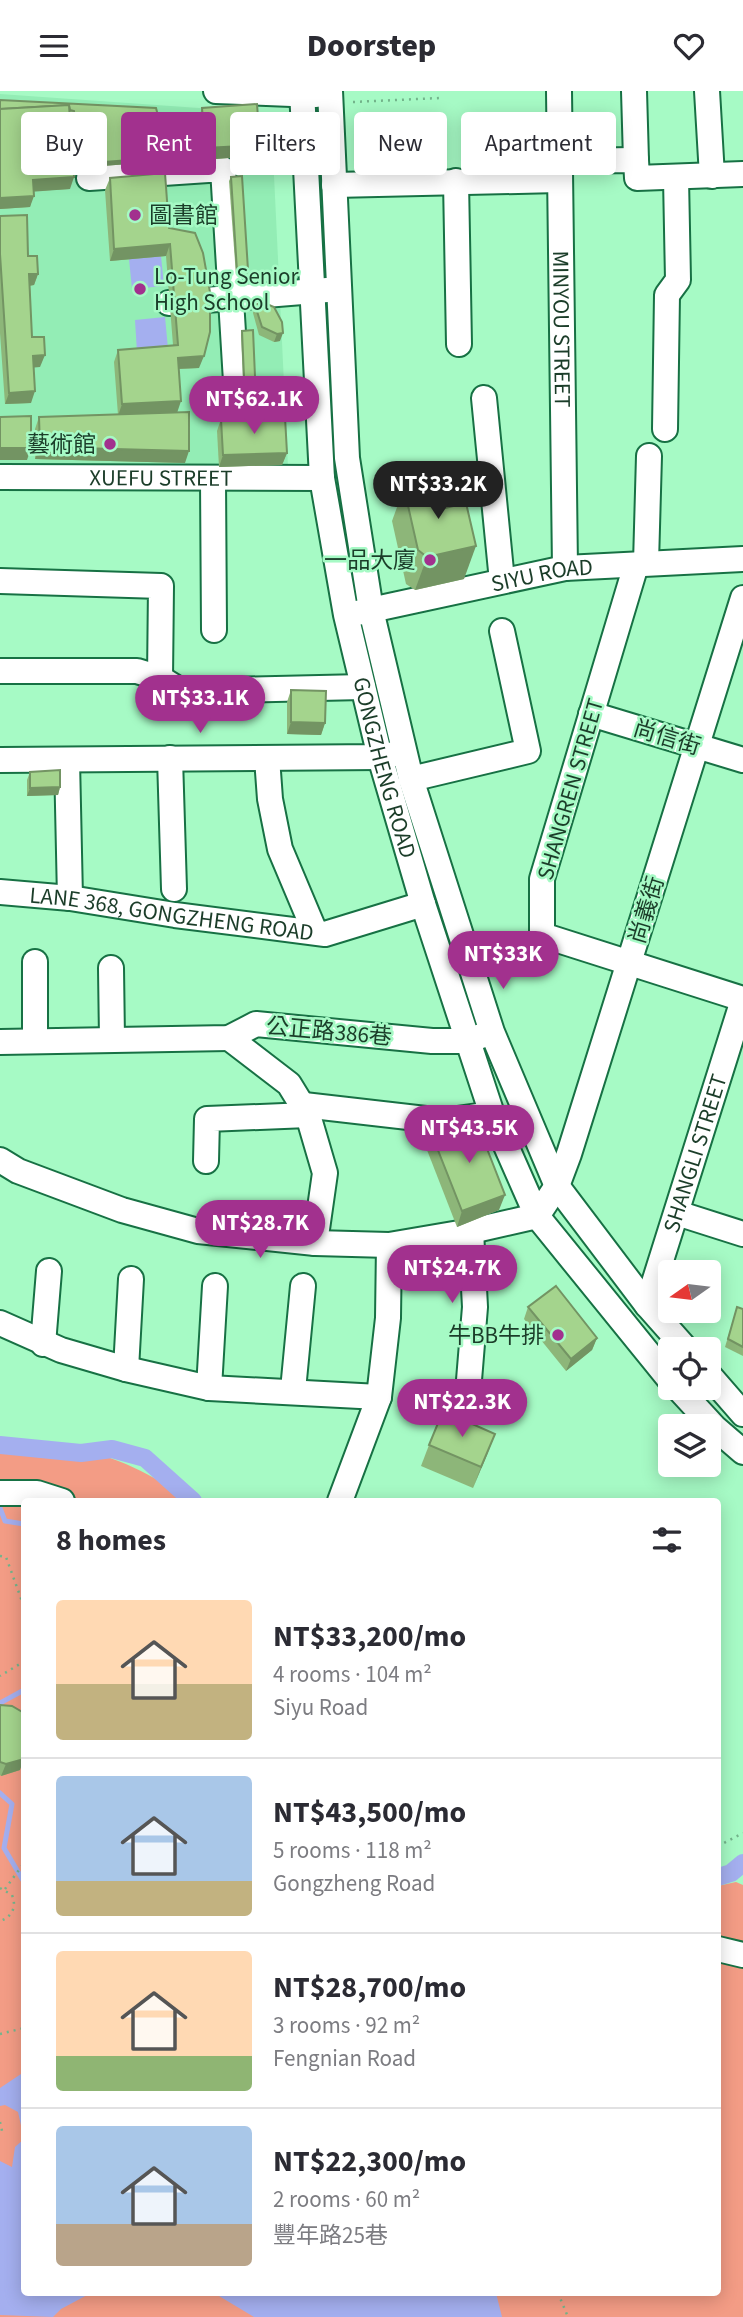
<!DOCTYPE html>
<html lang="en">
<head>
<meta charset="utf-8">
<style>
  body { margin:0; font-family:"Source Sans 3","Noto Sans TC",sans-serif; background:#f7f7f7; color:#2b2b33; height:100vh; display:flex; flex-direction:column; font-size:26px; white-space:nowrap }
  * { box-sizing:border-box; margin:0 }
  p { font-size:23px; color:#7c7c81 }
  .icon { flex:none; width:38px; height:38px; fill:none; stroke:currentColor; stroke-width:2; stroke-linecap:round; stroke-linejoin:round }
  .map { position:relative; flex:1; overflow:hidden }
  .drawer { position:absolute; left:21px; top:1407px; width:700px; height:798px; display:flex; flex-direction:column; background:#fff; border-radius:7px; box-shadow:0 4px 18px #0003 }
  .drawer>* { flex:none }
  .top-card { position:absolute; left:21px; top:21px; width:702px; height:63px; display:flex; gap:14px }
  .needle { width:46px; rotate:256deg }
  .buttons { position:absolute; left:658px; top:1169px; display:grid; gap:14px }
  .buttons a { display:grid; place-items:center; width:63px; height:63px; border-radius:7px; background:#fff; box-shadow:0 4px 18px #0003; font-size:35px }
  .price { position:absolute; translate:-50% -60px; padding:0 16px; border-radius:24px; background:#a2318e; color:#fff; font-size:23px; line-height:46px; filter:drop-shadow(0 2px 4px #0008) }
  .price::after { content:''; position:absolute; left:50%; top:42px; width:21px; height:16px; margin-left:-10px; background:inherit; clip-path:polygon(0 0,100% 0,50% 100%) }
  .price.on { background:#222; color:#fff }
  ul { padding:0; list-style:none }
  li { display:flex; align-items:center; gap:21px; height:175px; padding:0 35px }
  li+li { border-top:2px solid #e1e1e2 }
  li span { display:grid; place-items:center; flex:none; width:196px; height:140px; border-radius:7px; color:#555 }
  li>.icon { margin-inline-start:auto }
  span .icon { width:84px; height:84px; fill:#fffc; stroke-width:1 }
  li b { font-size:30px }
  h2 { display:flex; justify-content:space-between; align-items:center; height:84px; padding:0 35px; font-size:30px }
  .tag { padding:0 24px; border-radius:7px; background:#fff; box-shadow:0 4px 18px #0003; font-size:24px; line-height:63px }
  .tag.on { background:#a2318e; color:#fff }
  header { display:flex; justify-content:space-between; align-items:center; height:91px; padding:0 35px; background:#fff; font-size:32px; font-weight:800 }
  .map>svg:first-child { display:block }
  .built { fill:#93edb5 }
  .green { fill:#f39c85 }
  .water { fill:#a4afef }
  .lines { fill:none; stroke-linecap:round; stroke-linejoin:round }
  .stream { stroke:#a4afef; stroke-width:5 }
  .canal { stroke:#a4afef; stroke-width:18 }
  .minor-casing { stroke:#177144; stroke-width:28 }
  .path { stroke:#73b48b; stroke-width:2.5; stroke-dasharray:2 5; stroke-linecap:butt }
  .minor { stroke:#fff; stroke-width:24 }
  .wall { fill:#8db679 }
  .shaded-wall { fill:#739463 }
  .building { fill:#a4d48d; stroke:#739463; stroke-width:2 }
  .poi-dot { fill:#a2318e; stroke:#a6fac5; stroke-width:2.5 }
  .labels { text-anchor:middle; stroke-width:5; stroke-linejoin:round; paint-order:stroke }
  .poi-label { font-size:23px; fill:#1b3d29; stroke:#a6fac5; text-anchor:end }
  .street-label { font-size:23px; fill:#1b3d29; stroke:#a6fac5 }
</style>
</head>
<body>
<header><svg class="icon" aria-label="menu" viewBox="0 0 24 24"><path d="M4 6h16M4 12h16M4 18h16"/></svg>Doorstep<svg class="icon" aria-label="heart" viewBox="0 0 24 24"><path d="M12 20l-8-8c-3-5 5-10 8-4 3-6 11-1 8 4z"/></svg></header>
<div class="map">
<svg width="743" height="2226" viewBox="0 0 743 2226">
  <rect width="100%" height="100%" fill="#a6fac5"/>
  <!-- built -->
  <path class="built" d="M 0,3 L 271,22 L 288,376 L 0,375 Z"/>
  <!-- green -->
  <path class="green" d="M 0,1356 C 24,1356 53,1352 76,1357 C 108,1364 162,1384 182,1410 L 24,1410 L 24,2202 L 718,2202 L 718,1795 L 736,1791 L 743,1794 L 743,2226 L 0,2226 Z"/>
  <!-- water -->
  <g class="water">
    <path d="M 161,165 L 164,195 L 132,198 L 129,168 Z"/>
    <path d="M 165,226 L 168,258 L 137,261 L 135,229 Z"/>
    <path d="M 24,1981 L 24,2202 L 91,2202 L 61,2218 L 53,2226 L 0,2224 L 0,2070 L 12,2076 L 15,2056 L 24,2048 L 18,2021 L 5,2014 L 0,2015 L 0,1997 Z"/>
    <path d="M 214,2202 L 496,2202 L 502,2226 L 254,2226 Z"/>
  </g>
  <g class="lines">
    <!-- stream -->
    <g class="stream">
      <path d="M 0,1417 L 5,1430 L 24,1433"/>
      <path d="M 0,1612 L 24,1599"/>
      <path d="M 0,1702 L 12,1713 L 4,1757 L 24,1791"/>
    </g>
    <!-- canal -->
    <g class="canal">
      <path d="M 0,1354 L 81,1362 L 112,1358 L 145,1367 L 193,1410"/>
      <path d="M 718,1786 L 731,1782 L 743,1772"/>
    </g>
    <defs>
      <g id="minor">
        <path d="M 216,0 L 316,4"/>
        <path id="s1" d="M 302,0 L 322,387 L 346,524 L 380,666 L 423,813 L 492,1023 L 537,1125 L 670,1289"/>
        <path d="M 330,0 L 347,367 L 371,519 L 411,688 L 492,941 L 557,1095 L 647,1214 L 686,1258"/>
        <path id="s2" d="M 559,0 L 565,477"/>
        <path d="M 634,0 L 636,69"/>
        <path d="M 707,0 L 712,85"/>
        <path d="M 559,70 L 636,69 L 637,87 L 743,83"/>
        <path d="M 89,87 L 223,78 L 238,323"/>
        <path d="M 456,90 L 459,253"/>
        <path d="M 334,94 L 559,89"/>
        <path d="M 169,212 L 327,199"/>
        <path d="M 484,307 L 502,490"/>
        <path d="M 665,338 L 667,204 L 678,189 L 676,87"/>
        <path id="s3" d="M 0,386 L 322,387"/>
        <path d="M 213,389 L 214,539"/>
        <path d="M 646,472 L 649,365"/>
        <path d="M 636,474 L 542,788 L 542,844 L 743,908"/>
        <path d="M 0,490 L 161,495 L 160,587"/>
        <path id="s4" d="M 357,522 L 565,477 L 743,468"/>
        <path d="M 0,580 L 137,580 L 160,587 L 181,600 L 363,596"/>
        <path d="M 591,623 L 743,669"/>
        <path d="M 170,667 L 174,798"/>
        <path d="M 267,667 L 270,708 L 280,758 L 315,841"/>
        <path d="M 0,669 L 380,666 L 394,663"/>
        <path d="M 67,669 L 70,807"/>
        <path d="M 411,688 L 528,660 L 502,540"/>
        <path id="s5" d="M 0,801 L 70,807 L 175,824 L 325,843 L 423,813"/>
        <path d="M 111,877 L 112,948"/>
        <path d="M 229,947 L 289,993 L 308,1024 L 325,1082 L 315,1152"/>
        <path d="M 35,948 L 35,871"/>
        <path d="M 0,951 L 229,947 L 256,933 L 432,950 L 467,950 L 481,945"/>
        <path d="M 304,1014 L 443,1030 L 492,1023"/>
        <path d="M 0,1069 L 18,1080 L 122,1119 L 198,1140 L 315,1152 L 389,1154 L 471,1140 L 537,1125 L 557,1095 L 569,1063 L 743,507"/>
        <path d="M 206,1070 L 207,1028 L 308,1024"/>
        <path d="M 677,1122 L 743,1143"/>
        <path id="s6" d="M 647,1214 L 743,909"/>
        <path d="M 0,1232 L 61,1259 L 126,1278 L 209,1297 L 379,1306"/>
        <path d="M 43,1253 L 49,1180"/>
        <path d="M 126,1278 L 131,1188"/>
        <path d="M 709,1284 L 743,1323"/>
        <path d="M 469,1289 L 475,1216 L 471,1140"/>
        <path d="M 209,1297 L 215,1195"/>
        <path d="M 678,1297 L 714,1336 L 743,1361"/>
        <path d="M 293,1299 L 303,1195"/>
        <path d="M 0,1402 L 37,1402 L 62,1410"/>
        <path d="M 340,1410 L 379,1306 L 388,1227 L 389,1154"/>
        <path d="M 718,1858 L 743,1864"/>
      </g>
    </defs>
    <!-- minor casing -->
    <use href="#minor" class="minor-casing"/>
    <!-- path -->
    <g class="path">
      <path d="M 353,11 L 440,7"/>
      <path d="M 0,1465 L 6,1466 L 23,1513 L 23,1571 L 0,1585"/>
      <path d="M 718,1755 L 743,1742"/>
      <path d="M 0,1797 L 12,1804 C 17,1816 12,1826 0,1830"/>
      <path d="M 5,1798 L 24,1772"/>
      <path d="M 0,1943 L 24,1937"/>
      <path d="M 0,2031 L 2,2040"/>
      <path d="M 558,2202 L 568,2226"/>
    </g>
    <!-- minor -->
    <use href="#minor" class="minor"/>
  </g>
  <!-- wall -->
  <g class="wall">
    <path d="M 0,9 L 156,17 L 169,66 L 168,70 L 76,77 L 72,24 L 70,24 L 70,98 L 34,100 L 30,116 L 0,118 Z"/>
    <path d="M 202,17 L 256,65 L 201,69 L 198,29 Z"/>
    <path d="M 231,86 L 248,179 L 247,183 L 236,184 L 229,90 Z"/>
    <path d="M 110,87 L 169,137 L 199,277 L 179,278 L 177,322 L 185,372 L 35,368 L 35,338 L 39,326 L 118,324 L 114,271 L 118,259 L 173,254 L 166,165 L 110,170 L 105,99 Z"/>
    <path d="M 0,125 L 28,165 L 38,183 L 34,194 L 30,195 L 32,246 L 40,276 L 34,276 L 31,312 L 5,313 L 0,242 Z"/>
    <path d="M 262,211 L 280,250 L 274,251 L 259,244 L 253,222 L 255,214 Z"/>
    <path d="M 242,240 L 256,309 L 254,313 L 244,313 L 241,244 Z"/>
    <path d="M 221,328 L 287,362 L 282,374 L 219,376 L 217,340 Z"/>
    <path d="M 404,397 L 445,417 L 464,488 L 415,499 L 406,493 L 392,430 Z"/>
    <path d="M 291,599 L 325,632 L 321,644 L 287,643 L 287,611 Z"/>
    <path d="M 30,681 L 60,696 L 58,704 L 27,705 L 27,689 Z"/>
    <path d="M 432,1044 L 499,1119 L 457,1136 L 427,1059 Z"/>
    <path d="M 528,1216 L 597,1247 L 592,1259 L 566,1280 L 524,1228 Z"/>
    <path d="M 737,1216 L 743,1218 L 743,1265 L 725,1256 Z"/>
    <path d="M 495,1343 L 473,1397 L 421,1375 L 429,1354 Z"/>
    <path d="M 0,1614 L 20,1679 L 1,1685 L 0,1684 Z"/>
  </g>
  <!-- shaded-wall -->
  <g class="shaded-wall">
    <path d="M 260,54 L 256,65 L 201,69 L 205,57 Z"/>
    <path d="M 169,66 L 168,70 L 76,77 L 78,73 Z"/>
    <path d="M 74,86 L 70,98 L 29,101 L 33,89 Z"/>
    <path d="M 34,105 L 30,116 L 0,118 L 0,107 Z"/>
    <path d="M 170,153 L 166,165 L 110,170 L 114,158 Z"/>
    <path d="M 248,179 L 247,183 L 236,184 L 237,180 Z"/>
    <path d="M 29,183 L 38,183 L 34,194 L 25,195 Z"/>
    <path d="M 283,242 L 280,250 L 274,251 L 277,243 Z"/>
    <path d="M 45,264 L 40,276 L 29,277 L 33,265 Z"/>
    <path d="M 204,265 L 199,277 L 174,278 L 178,267 Z"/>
    <path d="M 35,300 L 31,312 L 5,313 L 9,302 Z"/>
    <path d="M 245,309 L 256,309 L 254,313 L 244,313 Z"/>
    <path d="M 181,310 L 177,322 L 118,325 L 122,313 Z"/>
    <path d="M 40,356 L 189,360 L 185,372 L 35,368 Z"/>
    <path d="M 0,357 L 31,357 L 27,369 L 0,369 Z"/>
    <path d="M 287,362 L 282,374 L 219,376 L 223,364 Z"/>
    <path d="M 476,455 L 464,488 L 415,499 L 427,466 Z"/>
    <path d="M 291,631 L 325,632 L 321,644 L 287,643 Z"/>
    <path d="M 60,696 L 58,704 L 27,705 L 30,697 Z"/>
    <path d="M 505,1104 L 499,1119 L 457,1136 L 462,1120 Z"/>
    <path d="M 597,1247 L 592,1259 L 566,1280 L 571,1268 Z"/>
    <path d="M 495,1343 L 487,1364 L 473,1397 L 481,1376 Z"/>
    <path d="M 24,1668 L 20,1679 L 1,1685 L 6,1673 Z"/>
  </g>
  <!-- building -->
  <g class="building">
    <path d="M 0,9 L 156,17 L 169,66 L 78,73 L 74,20 L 70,19 L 69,14 L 0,18 Z"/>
    <path d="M 257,13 L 260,54 L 205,57 L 202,17 Z"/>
    <path d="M 69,14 L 74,86 L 33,89 L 34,105 L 0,107 L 0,18 Z"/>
    <path d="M 165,82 L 169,137 L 195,142 L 203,162 L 210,201 L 210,241 L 204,265 L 178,267 L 181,310 L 122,313 L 118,259 L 178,254 L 170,153 L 114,158 L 110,87 Z"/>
    <path d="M 242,85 L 248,179 L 237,180 L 231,86 Z"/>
    <path d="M 27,124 L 28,165 L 37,165 L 38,183 L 29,183 L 32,246 L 44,246 L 45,264 L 33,265 L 35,300 L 9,302 L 0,163 L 0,125 Z"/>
    <path d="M 262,211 L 274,216 L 282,231 L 283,242 L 277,243 L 262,236 L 255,214 Z"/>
    <path d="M 253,239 L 256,309 L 245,309 L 242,240 Z"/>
    <path d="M 189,321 L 189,360 L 40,356 L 39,326 Z"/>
    <path d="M 31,325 L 31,357 L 0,357 L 0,326 Z"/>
    <path d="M 285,326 L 287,362 L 223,364 L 221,328 Z"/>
    <path d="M 439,390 L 445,417 L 466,412 L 476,455 L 427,466 L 418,459 L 404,397 Z"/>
    <path d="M 291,599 L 326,600 L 325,632 L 291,631 Z"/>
    <path d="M 60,679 L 60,696 L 30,697 L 30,681 Z"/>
    <path d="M 475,1027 L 505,1104 L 462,1120 L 432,1044 Z"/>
    <path d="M 556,1195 L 597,1247 L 571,1268 L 528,1216 Z"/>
    <path d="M 737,1216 L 743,1218 L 743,1256 L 728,1248 Z"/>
    <path d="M 443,1320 L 495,1343 L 481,1376 L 429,1354 Z"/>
    <path d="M 0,1614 L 12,1615 L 24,1622 L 24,1668 L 6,1673 L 0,1671 Z"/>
  </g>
  <!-- markers -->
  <g class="poi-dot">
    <circle cx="135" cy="124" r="7"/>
    <circle cx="140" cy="198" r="7"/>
    <circle cx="110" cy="353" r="7"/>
    <circle cx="430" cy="469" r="7"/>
    <circle cx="558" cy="1244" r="7"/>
  </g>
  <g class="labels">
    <!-- poi labels -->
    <g class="poi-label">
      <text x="149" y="132" text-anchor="start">圖書館</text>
      <text x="154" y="193" text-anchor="start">Lo-Tung Senior<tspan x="154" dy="26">High School</tspan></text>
      <text x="96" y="361">藝術館</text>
      <text x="416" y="477">一品大廈</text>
      <text x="544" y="1252">牛BB牛排</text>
    </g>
    <!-- street labels -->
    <g class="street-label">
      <text dy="8" stroke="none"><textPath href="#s2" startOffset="238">MINYOU STREET</textPath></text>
      <text dy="8" stroke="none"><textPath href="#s3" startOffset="161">XUEFU STREET</textPath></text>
      <text dy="8" stroke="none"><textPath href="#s4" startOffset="189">SIYU ROAD</textPath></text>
      <text transform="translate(667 646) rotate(17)" y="8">尚信街</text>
      <text dy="8" stroke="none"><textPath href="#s1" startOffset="684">GONGZHENG ROAD</textPath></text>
      <text transform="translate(570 698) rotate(-74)" y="8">SHANGREN STREET</text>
      <text transform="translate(646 819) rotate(-73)" y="8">尚義街</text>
      <text dy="8" stroke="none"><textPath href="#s5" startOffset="173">LANE 368, GONGZHENG ROAD</textPath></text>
      <text transform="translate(329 940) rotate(5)" y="8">公正路386巷</text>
      <text dy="8" stroke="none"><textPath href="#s6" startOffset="159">SHANGLI STREET</textPath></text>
    </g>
  </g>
</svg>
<div class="buttons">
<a><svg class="needle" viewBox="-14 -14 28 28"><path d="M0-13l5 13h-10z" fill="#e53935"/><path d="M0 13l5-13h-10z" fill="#7c7c81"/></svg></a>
<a><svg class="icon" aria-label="locate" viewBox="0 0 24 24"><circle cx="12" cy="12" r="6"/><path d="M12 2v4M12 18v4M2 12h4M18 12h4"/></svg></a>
<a><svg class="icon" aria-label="layers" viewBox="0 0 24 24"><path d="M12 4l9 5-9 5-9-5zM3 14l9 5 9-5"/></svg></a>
</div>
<b class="price" style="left:254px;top:345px">NT$62.1K</b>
<b class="price on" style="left:438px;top:430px">NT$33.2K</b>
<b class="price" style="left:200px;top:644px">NT$33.1K</b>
<b class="price" style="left:503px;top:900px">NT$33K</b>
<b class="price" style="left:469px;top:1074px">NT$43.5K</b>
<b class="price" style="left:260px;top:1169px">NT$28.7K</b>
<b class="price" style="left:452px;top:1214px">NT$24.7K</b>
<b class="price" style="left:462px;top:1348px">NT$22.3K</b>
<div class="top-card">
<a class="tag">Buy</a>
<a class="tag on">Rent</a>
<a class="tag">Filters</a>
<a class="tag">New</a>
<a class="tag">Apartment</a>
</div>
<section class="drawer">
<h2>8 homes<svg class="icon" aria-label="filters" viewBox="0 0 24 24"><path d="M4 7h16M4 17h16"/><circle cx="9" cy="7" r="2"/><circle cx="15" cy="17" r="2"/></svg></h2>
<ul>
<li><span style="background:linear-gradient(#ffd9b3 60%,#c2b280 0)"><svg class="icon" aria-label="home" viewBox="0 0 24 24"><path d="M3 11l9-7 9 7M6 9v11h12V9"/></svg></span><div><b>NT$33,200/mo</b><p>4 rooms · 104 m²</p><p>Siyu Road</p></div></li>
<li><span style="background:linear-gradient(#a9c7e8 75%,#c2b280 0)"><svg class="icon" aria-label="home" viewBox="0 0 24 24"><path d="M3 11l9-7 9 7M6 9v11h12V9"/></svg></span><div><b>NT$43,500/mo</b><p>5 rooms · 118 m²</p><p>Gongzheng Road</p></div></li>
<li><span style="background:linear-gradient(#ffd9b3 75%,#8fb573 0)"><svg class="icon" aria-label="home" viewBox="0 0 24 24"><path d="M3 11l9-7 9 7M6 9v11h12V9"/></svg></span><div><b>NT$28,700/mo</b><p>3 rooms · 92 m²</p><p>Fengnian Road</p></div></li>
<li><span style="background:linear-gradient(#a9c7e8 70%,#b9a48a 0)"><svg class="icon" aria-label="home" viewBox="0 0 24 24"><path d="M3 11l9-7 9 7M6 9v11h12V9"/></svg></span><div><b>NT$22,300/mo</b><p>2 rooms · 60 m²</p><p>豐年路25巷</p></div></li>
</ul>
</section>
</div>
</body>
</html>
